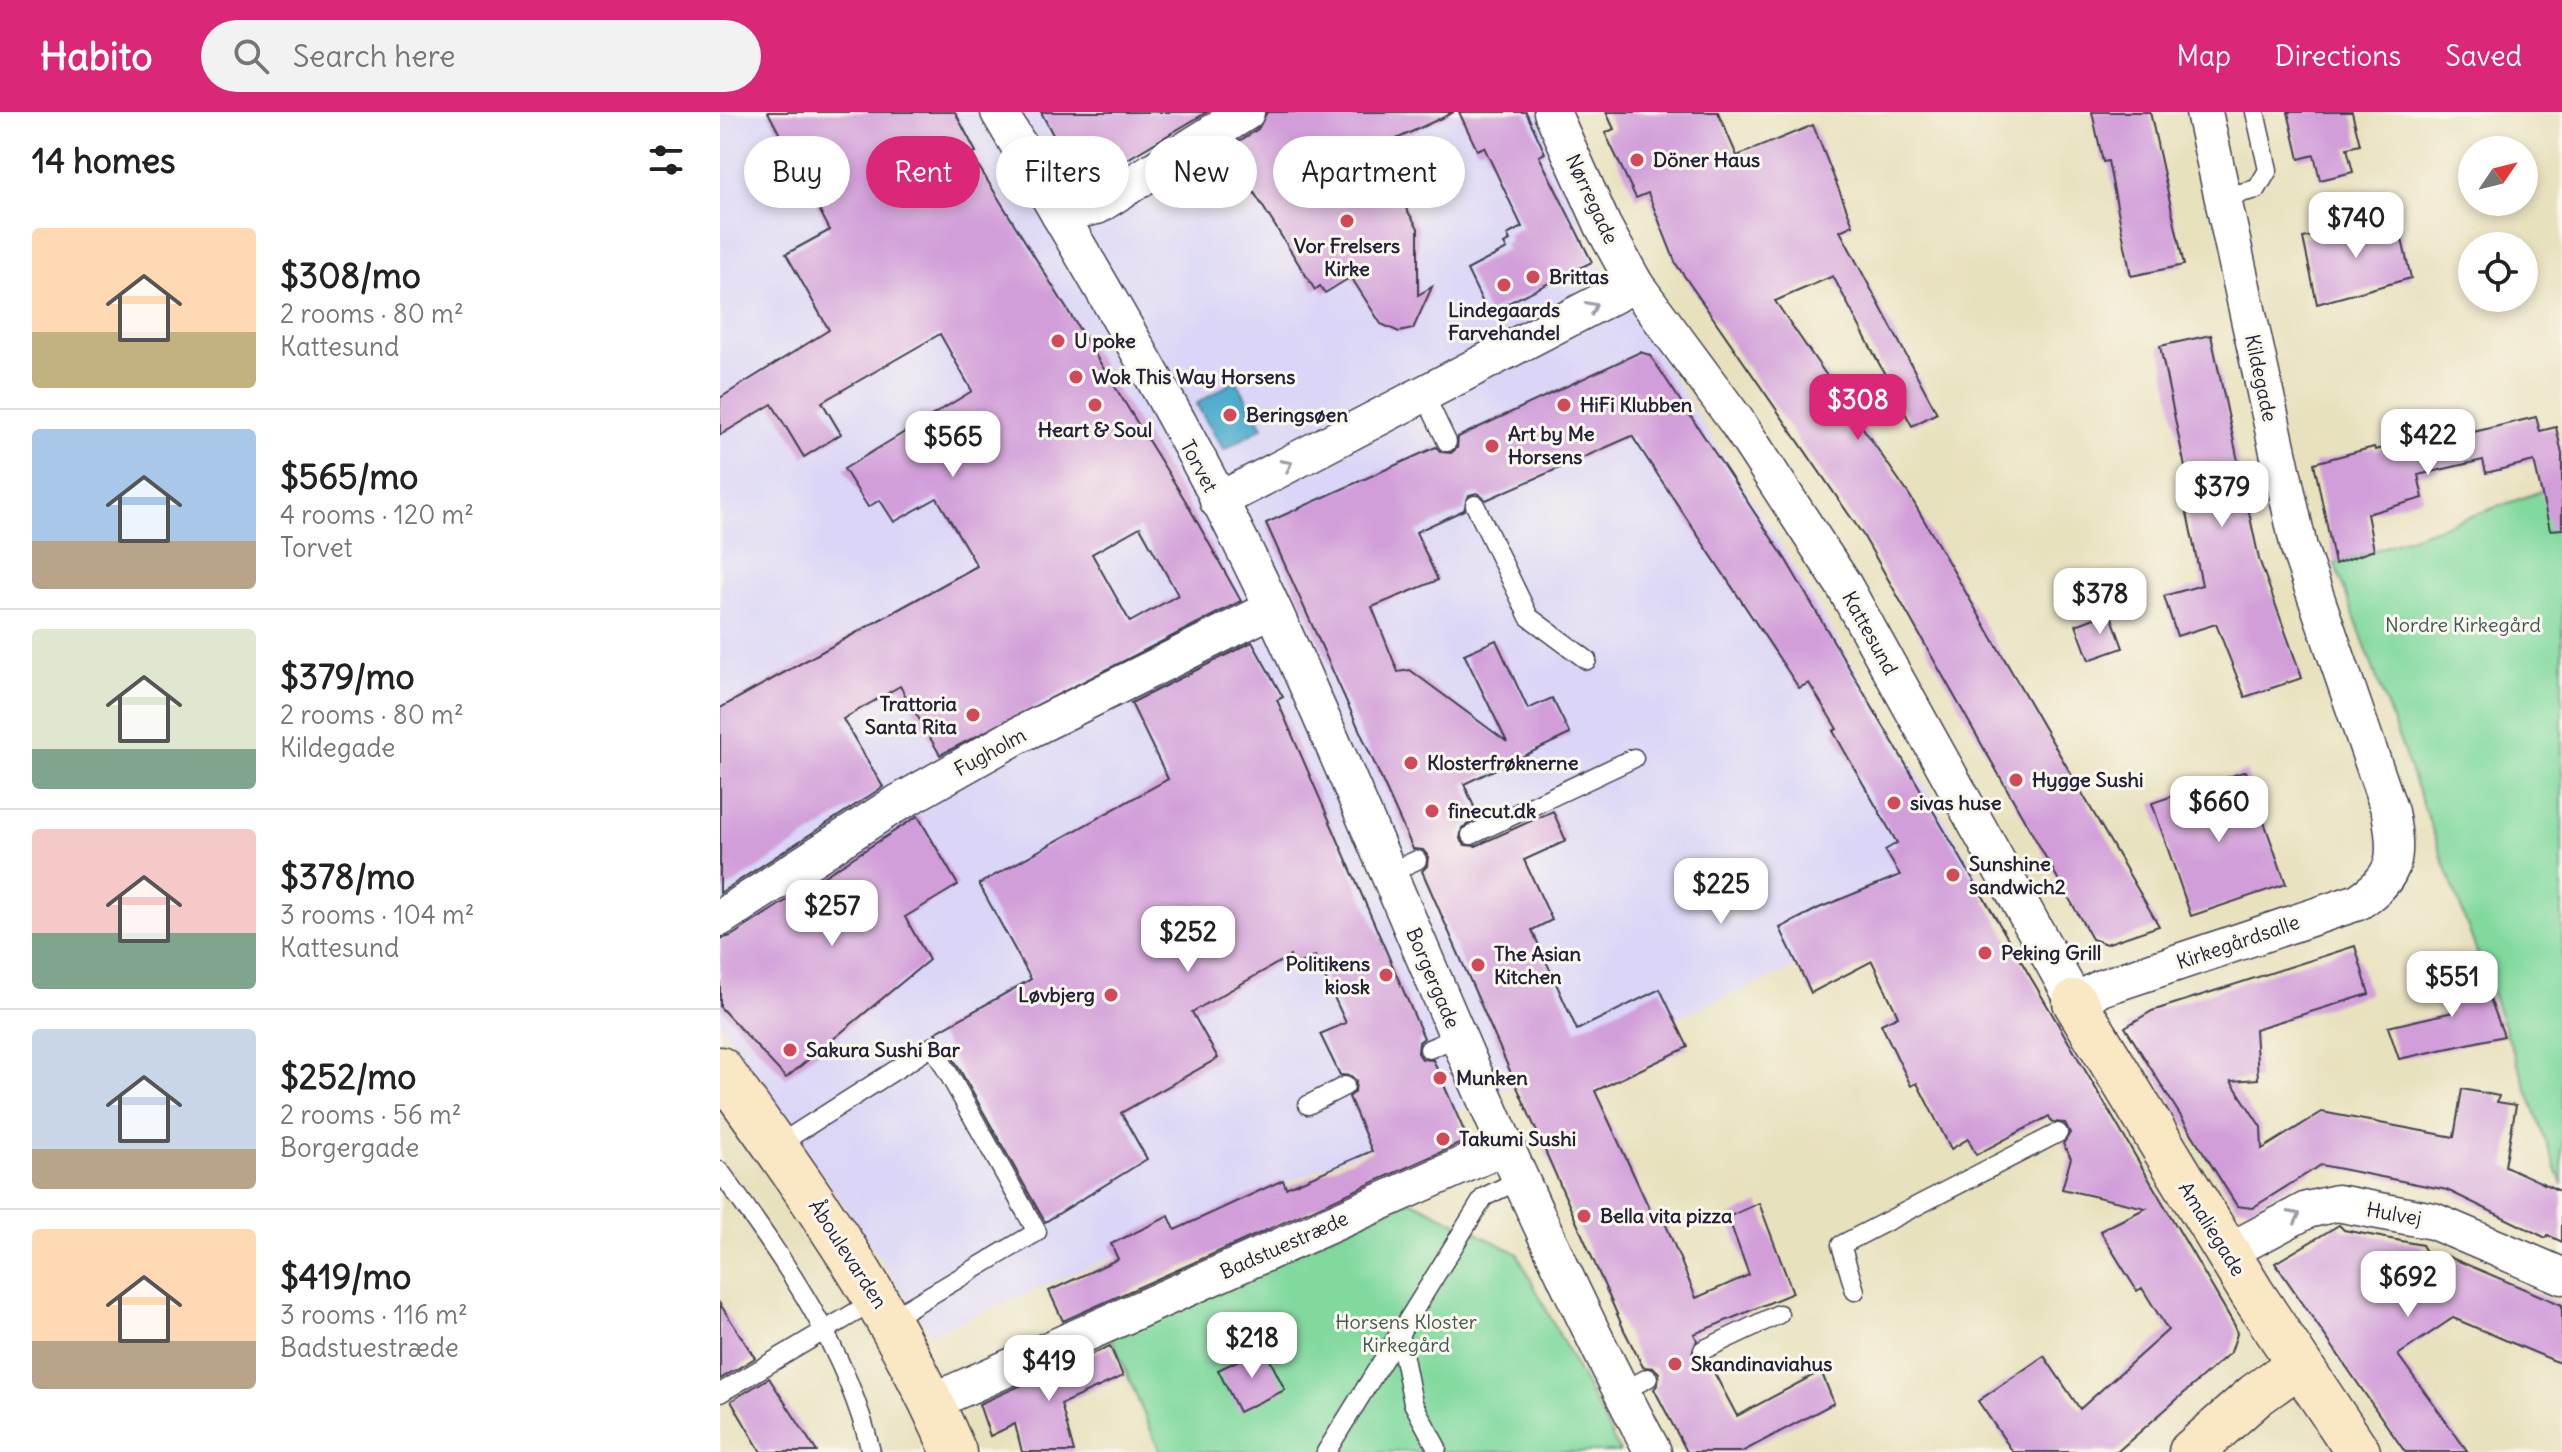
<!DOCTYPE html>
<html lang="en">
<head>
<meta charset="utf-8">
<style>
  body { margin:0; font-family:Delius,sans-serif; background:#f2f2f2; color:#222; height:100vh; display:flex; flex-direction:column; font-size:30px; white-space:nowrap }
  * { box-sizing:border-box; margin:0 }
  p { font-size:26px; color:#767676 }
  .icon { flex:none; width:44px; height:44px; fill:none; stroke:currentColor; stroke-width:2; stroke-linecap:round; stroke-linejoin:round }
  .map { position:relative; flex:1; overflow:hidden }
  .side { display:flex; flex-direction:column; background:#fff; width:720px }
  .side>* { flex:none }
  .guide { position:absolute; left:24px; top:24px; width:760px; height:72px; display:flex; gap:16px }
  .needle { width:52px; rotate:55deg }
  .tools { position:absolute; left:1738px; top:24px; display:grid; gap:16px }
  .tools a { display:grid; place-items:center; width:80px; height:80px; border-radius:50%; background:#fff; box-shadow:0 4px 12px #0003; font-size:40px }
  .price { position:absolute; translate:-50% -68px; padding:0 18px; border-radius:16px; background:#fff; color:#222; font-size:26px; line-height:52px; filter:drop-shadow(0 2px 4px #0008) }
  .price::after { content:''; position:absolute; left:50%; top:48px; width:24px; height:18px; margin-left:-12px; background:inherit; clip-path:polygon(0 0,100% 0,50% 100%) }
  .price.current { background:#db2777; color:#fff }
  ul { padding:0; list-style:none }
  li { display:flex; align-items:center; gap:24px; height:200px; padding:0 32px }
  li+li { border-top:2px solid #e0e0e0 }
  li span { display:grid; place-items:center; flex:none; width:224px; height:160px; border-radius:8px; color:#555 }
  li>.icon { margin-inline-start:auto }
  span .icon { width:96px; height:96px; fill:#fffc; stroke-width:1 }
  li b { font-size:34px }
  h2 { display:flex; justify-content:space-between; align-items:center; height:96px; padding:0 32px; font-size:34px }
  .pill { padding:0 28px; border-radius:36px; background:#fff; box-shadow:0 4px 12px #0003; font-size:28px; line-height:72px }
  .pill.current { background:#db2777; color:#fff }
  header { display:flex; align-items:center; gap:48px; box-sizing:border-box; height:112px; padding:0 40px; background:#db2777; color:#fff }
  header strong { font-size:38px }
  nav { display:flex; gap:44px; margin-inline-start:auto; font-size:28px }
  .search { width:560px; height:72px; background:#f2f2f2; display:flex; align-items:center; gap:20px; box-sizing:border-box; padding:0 28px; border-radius:44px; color:#767676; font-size:30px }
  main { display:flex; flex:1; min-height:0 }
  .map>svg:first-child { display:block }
  .built { fill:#dbd6f7 }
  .green { fill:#81d99e; stroke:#527e6c; stroke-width:2 }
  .water { fill:#4dabcc; stroke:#386684; stroke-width:2 }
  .building { fill:#d19ed9; fill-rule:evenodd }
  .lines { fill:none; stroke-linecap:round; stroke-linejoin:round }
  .lane-casing { stroke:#403f4f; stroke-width:21 }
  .street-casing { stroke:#403f4f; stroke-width:39 }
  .secondary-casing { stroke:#403f4f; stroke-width:47 }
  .lane { stroke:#fff; stroke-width:18 }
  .street { stroke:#fff; stroke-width:36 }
  .secondary { stroke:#fae7c3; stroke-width:44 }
  .oneway { stroke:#9c9ca7 }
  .poi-dot { fill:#d1495b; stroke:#fbf7ec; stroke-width:3 }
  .labels { text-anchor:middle; stroke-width:6; stroke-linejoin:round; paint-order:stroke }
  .poi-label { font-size:20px; font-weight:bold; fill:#22223b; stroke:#fbf7ec; text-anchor:start }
  .street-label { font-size:20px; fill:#22223b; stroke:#fbf7ec }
  .park-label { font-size:20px; fill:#3e5959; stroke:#fbf7ec }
</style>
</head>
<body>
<header>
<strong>Habito</strong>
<div class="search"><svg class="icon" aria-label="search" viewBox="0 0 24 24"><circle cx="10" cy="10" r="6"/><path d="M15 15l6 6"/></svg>Search here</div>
<nav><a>Map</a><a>Directions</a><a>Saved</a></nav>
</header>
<main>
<section class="side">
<h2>14 homes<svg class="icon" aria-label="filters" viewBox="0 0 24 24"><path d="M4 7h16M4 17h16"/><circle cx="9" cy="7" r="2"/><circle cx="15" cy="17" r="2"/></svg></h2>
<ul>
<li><span style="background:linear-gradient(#ffd9b3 65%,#c2b280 0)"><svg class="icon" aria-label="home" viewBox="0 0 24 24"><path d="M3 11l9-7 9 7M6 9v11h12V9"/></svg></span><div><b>$308/mo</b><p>2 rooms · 80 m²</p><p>Kattesund</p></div></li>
<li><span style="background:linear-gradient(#a9c7e8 70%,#b9a48a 0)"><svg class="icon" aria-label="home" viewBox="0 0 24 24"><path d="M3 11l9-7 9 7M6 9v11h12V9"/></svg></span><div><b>$565/mo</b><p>4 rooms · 120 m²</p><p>Torvet</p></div></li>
<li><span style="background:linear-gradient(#dfe7d0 75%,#7fa58c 0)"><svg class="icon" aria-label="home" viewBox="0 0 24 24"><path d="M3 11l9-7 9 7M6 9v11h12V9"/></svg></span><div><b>$379/mo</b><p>2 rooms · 80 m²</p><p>Kildegade</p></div></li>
<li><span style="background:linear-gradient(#f6c9c9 65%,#7fa58c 0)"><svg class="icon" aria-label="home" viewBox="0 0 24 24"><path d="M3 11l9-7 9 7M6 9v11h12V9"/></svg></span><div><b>$378/mo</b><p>3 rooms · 104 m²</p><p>Kattesund</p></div></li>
<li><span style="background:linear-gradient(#c9d6e8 75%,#b9a48a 0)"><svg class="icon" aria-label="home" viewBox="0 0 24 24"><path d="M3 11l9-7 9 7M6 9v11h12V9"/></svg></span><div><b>$252/mo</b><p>2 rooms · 56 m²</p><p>Borgergade</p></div></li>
<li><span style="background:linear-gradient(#ffd9b3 70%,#b9a48a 0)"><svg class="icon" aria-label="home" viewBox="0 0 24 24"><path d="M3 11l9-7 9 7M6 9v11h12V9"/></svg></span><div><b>$419/mo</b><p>3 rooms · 116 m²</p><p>Badstuestræde</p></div></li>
</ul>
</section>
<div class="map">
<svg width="1842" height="1340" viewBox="0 0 1842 1340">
  <rect width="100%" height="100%" fill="#fbf7ec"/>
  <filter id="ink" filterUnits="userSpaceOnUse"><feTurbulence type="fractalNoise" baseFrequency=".0125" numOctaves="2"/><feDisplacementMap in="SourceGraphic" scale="16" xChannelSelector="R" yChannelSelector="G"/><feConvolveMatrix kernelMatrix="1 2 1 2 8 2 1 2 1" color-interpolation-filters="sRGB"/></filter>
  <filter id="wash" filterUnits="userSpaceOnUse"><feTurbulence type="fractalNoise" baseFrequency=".006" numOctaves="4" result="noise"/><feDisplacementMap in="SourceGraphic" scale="32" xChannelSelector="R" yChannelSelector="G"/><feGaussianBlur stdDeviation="1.8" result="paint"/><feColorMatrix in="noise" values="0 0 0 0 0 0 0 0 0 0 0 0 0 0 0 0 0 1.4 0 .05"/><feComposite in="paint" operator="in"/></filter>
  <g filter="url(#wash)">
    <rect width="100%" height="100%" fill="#e8e1be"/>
    <!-- built -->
    <path class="built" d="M 0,0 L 818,0 L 872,141 L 1058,427 L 1265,775 L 211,1222 L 0,911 Z"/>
    <!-- green -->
    <g class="green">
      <path d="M 1842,372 L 1842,1073 L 1615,452 Z"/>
      <path d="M 690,1088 L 797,1141 L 900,1340 L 440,1340 L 391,1224 Z"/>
    </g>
    <!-- water -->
    <path class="water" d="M 516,268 L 543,315 L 504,338 L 476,292 Z"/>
    <g id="blocks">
      <!-- building -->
      <g class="building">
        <path d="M 48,0 L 235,0 L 256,40 L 251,42 L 465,388 L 521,489 L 220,643 L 180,574 L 123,607 L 163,675 L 0,781 L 0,596 L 257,454 L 217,386 L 174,410 L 160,388 L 148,395 L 124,357 L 252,279 L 220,222 L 102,290 L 121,322 L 84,345 L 52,292 L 0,323 L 0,286 L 109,218 L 66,142 L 110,118 ZM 420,415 L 458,483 L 410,510 L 372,442 Z"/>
        <path d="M 321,0 L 487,0 L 367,71 L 356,67 Z"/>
        <path d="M 547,0 L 734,0 L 651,39 L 698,116 L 698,183 L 712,175 L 693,217 L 679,220 L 661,212 L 631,165 L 605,181 L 600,174 L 595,178 L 507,37 L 538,17 Z"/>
        <path d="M 739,0 L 806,0 L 825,41 L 819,44 L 872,150 L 768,201 L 747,158 L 787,137 L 784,132 L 790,129 L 787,123 L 802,115 L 764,35 L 757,38 Z"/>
        <path d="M 886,0 L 998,0 L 1017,44 L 1093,13 L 1133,113 L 1120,119 L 1217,301 L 1192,314 L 1113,164 L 1055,189 L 1190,384 L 1439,814 L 1386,832 L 1372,827 L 1143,423 L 956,152 L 928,81 L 916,86 L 885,21 L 894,17 Z"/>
        <path d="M 1372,0 L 1430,0 L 1464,153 L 1411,164 L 1388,49 L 1383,50 Z"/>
        <path d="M 1568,0 L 1632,0 L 1640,33 L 1627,36 L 1633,60 L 1600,68 L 1594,43 L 1579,47 Z"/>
        <path d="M 1677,106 L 1691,166 L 1597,192 L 1583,126 Z"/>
        <path d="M 1491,223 L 1539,447 L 1582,566 L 1525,585 L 1496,512 L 1457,524 L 1444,484 L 1482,473 L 1462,377 L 1469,375 L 1440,234 Z"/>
        <path d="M 920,240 L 930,243 L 1066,448 L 1515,1214 L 1517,1222 L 1511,1240 L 1397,1340 L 1293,1340 L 1258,1289 L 1324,1244 L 1360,1297 L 1448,1218 L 1422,1176 L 1417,1179 L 1380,1119 L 1426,1096 L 1342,1077 L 1351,1046 L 1343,1032 L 1350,1021 L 1345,1011 L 1332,1010 L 1329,1004 L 1256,1043 L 1248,1027 L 1231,1037 L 1197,971 L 1191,974 L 1161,912 L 1178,904 L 1152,849 L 1091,881 L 1060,816 L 1099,796 L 1180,763 L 1165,738 L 1177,731 L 1113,619 L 1117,617 L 1089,571 L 1079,576 L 912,324 L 766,388 L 757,381 L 749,383 L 744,398 L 696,420 L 718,468 L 652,495 L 678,560 L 690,558 L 787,630 L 744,542 L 776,528 L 808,597 L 832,586 L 850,622 L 744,672 L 759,706 L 742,716 L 740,727 L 745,733 L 756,734 L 833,699 L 846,729 L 804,748 L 832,808 L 812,818 L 857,918 L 940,877 L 968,935 L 875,979 L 936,1111 L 944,1108 L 976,1186 L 1029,1163 L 1008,1105 L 1039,1091 L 1073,1181 L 974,1222 L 977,1228 L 972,1242 L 977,1248 L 988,1249 L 1017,1304 L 1101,1259 L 1114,1291 L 1022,1340 L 967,1340 L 934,1277 L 938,1272 L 939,1261 L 934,1256 L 923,1255 L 904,1218 L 702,759 L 707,754 L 708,744 L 703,738 L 693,737 L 546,411 L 716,335 L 721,340 L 731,341 L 737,336 L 738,325 Z"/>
        <path d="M 1816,305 L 1820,319 L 1836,315 L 1842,342 L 1842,417 L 1830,418 L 1814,349 L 1766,361 L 1763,348 L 1698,363 L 1703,386 L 1647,402 L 1654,438 L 1615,452 L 1594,351 L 1654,335 L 1655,338 L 1690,330 L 1691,335 Z"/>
        <path d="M 1390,500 L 1403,536 L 1369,548 L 1356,513 Z"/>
        <path d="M 532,530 L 563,585 L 557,588 L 704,926 L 699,930 L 698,941 L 702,947 L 713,948 L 748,1028 L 343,1209 L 329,1179 L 398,1147 L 391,1132 L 449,1104 L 455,1118 L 563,1068 L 566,1076 L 652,1039 L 629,985 L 635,980 L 636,969 L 631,964 L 620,963 L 600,922 L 626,911 L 595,844 L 574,854 L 570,844 L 472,900 L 498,946 L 401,1001 L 427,1047 L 325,1110 L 223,928 L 215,921 L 311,867 L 259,772 L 448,667 L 411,591 Z"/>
        <path d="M 1526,659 L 1566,772 L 1471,804 L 1432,691 Z"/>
        <path d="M 198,704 L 238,773 L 185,805 L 209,848 L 66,966 L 0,895 L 0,827 L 11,824 Z"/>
        <path d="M 1635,834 L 1649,882 L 1535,917 L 1538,967 L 1511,969 L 1541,1015 L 1542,1037 L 1602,1000 L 1734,1025 L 1742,977 L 1779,984 L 1777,990 L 1796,993 L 1785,1054 L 1842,1080 L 1842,1130 L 1828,1123 L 1826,1126 L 1727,1078 L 1601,1053 L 1532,1096 L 1517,1094 L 1405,915 L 1432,899 Z"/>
        <path d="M 1757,852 L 1784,924 L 1679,947 L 1668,915 L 1733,900 L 1720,866 Z"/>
        <path d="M 1619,1113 L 1624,1118 L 1702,1133 L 1713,1152 L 1727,1144 L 1842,1193 L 1842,1252 L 1733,1206 L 1678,1243 L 1748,1340 L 1685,1340 L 1555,1151 Z"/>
        <path d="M 0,1192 L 35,1246 L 0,1267 Z"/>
        <path d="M 390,1234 L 403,1264 L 341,1292 L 354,1340 L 302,1340 L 295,1312 L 270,1324 L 259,1292 Z"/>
        <path d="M 544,1236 L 565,1278 L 519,1300 L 498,1258 Z"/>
        <path d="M 49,1266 L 97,1340 L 41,1340 L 11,1289 Z"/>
      </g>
    </g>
  </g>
  <g filter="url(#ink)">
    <use href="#blocks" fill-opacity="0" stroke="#403f4f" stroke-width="2"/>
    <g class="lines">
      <defs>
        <g id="lane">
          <path d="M 1504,85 L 1537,77 L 1548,58 L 1535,0"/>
          <path d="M 704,282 L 727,330"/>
          <path d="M 755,393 L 809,505 L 867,548"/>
          <path d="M 751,723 L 914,646"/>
          <path d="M 668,761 L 697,748"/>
          <path d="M 709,937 L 737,925"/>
          <path d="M 588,993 L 625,974"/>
          <path d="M 56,1034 L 213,934 L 317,1120 L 170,1207"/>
          <path d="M 0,1059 C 62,1146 126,1234 151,1340"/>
          <path d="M 1135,1179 L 1121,1133 L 1338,1021"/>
          <path d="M 679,1221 L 693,1291 L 717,1336"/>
          <path d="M 983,1238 L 1059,1202"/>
          <path d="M 901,1280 L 928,1266"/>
          <path d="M 0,1281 L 156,1188"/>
          <path d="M 606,1340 L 764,1085 L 799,1068"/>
        </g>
        <g id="street">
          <path d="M 279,0 C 375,163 474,327 554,499 C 682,779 788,1068 933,1340"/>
          <path d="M 832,0 L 883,114 L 915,172 L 1017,310 L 1123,472 L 1355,890 L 1381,876 L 1638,790 C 1678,764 1678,744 1670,700 L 1579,436 L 1484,0"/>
          <path d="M 339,102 L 377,94 L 526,0"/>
          <path d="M 498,389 L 915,172"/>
          <path d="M 0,806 L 171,695 L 293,626 L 552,497"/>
          <path d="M 1506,1141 L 1587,1098 L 1617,1091 L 1713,1109 L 1842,1164"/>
          <path d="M 212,1290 L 784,1035"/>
        </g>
        <g id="secondary">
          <path d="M 1355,890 L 1532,1181 L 1638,1340"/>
          <path d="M 0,957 C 92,1084 171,1195 234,1340"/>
          <path d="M 1471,1340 L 1536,1283 L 1578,1253"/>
        </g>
      </defs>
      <!-- lane casing -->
      <use href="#lane" class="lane-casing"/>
      <!-- street casing -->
      <use href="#street" class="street-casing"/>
      <!-- secondary casing -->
      <use href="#secondary" class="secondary-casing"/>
      <!-- lane -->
      <use href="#lane" class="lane"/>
      <!-- street -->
      <use href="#street" class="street"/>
      <!-- secondary -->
      <use href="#secondary" class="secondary"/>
    </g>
    <!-- one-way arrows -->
    <defs><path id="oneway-chevron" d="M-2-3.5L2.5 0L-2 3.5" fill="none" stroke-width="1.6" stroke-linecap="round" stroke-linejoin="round" transform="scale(2)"/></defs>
    <g class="oneway">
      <use href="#oneway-chevron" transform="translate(872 195) rotate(-27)"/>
      <use href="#oneway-chevron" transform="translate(567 353) rotate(-27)"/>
      <use href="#oneway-chevron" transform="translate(1575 1104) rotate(-27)"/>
    </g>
  </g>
  <!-- markers -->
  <g class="poi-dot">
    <circle cx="917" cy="48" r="8"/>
    <circle cx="627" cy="109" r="8"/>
    <circle cx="813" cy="165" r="8"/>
    <circle cx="784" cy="173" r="8"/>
    <circle cx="338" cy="229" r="8"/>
    <circle cx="356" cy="265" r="8"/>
    <circle cx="375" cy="293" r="8"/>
    <circle cx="844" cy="293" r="8"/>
    <circle cx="510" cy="303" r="8"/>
    <circle cx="772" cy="334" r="8"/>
    <circle cx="253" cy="603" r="8"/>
    <circle cx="691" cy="651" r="8"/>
    <circle cx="1296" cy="668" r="8"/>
    <circle cx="1174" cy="691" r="8"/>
    <circle cx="712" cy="699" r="8"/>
    <circle cx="1233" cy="763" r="8"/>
    <circle cx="1265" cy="841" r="8"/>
    <circle cx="758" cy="853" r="8"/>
    <circle cx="666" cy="863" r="8"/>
    <circle cx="391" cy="883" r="8"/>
    <circle cx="70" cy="938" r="8"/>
    <circle cx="720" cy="966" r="8"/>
    <circle cx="723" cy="1027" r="8"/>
    <circle cx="864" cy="1104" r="8"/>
    <circle cx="955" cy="1252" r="8"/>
  </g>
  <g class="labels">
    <!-- poi labels -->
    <g class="poi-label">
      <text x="933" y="55">Döner Haus</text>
      <text x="627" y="141" text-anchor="middle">Vor Frelsers<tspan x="627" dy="23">Kirke</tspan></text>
      <text x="829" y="172">Brittas</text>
      <text x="784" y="205" text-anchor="middle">Lindegaards<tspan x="784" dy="23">Farvehandel</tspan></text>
      <text x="354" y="236">U poke</text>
      <text x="372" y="272">Wok This Way Horsens</text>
      <text x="860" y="300">HiFi Klubben</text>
      <text x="526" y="310">Beringsøen</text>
      <text x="375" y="325" text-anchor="middle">Heart &amp; Soul</text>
      <text x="788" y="329">Art by Me<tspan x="788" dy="23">Horsens</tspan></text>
      <text x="237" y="599" text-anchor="end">Trattoria<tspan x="237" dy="23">Santa Rita</tspan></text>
      <text x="707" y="658">Klosterfrøknerne</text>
      <text x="1312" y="675">Hygge Sushi</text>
      <text x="1190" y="698">sivas huse</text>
      <text x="728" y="706">finecut.dk</text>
      <text x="1249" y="759">Sunshine<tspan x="1249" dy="23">sandwich2</tspan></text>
      <text x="1281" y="848">Peking Grill</text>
      <text x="774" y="849">The Asian<tspan x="774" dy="23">Kitchen</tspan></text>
      <text x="650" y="859" text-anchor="end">Politikens<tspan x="650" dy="23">kiosk</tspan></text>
      <text x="375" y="890" text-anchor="end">Løvbjerg</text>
      <text x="86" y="945">Sakura Sushi Bar</text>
      <text x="736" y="973">Munken</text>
      <text x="739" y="1034">Takumi Sushi</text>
      <text x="880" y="1111">Bella vita pizza</text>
      <text x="971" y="1259">Skandinaviahus</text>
    </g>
    <!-- street labels -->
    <g class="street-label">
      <text transform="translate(872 87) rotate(65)" y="7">Nørregade</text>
      <text transform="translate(1541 266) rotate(78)" y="7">Kildegade</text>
      <text transform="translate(479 354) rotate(62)" y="7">Torvet</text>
      <text transform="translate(1150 521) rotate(61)" y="7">Kattesund</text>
      <text transform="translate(270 640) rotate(-29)" y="7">Fugholm</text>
      <text transform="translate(1518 830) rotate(-19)" y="7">Kirkegårdsalle</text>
      <text transform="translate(713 866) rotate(67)" y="7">Borgergade</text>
      <text transform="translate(1674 1102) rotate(10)" y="7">Hulvej</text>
      <text transform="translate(1492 1117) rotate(58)" y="7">Amaliegade</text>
      <text transform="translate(564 1133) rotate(-24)" y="7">Badstuestræde</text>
      <text transform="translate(128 1142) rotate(57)" y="7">Åboulevarden</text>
    </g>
    <!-- park labels -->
    <g class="park-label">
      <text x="1743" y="520">Nordre Kirkegård</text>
      <text x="686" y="1217">Horsens Kloster<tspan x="686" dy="23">Kirkegård</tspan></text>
    </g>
  </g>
</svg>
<div class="tools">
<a><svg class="needle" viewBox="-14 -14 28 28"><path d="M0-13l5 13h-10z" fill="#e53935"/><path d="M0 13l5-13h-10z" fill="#767676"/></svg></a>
<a><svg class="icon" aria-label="locate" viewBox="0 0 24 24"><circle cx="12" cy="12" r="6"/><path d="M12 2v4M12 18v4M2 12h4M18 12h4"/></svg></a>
</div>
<b class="price" style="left:1636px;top:148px">$740</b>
<b class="price current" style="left:1138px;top:330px">$308</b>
<b class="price" style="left:1708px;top:365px">$422</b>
<b class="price" style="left:233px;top:367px">$565</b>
<b class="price" style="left:1502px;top:417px">$379</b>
<b class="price" style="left:1380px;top:524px">$378</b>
<b class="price" style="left:1499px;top:732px">$660</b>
<b class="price" style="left:1001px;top:814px">$225</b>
<b class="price" style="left:112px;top:836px">$257</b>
<b class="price" style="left:468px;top:862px">$252</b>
<b class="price" style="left:1732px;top:907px">$551</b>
<b class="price" style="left:1688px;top:1207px">$692</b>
<b class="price" style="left:532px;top:1268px">$218</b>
<b class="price" style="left:329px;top:1291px">$419</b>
<div class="guide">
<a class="pill">Buy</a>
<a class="pill current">Rent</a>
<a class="pill">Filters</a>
<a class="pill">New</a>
<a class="pill">Apartment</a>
</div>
</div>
</main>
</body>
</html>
